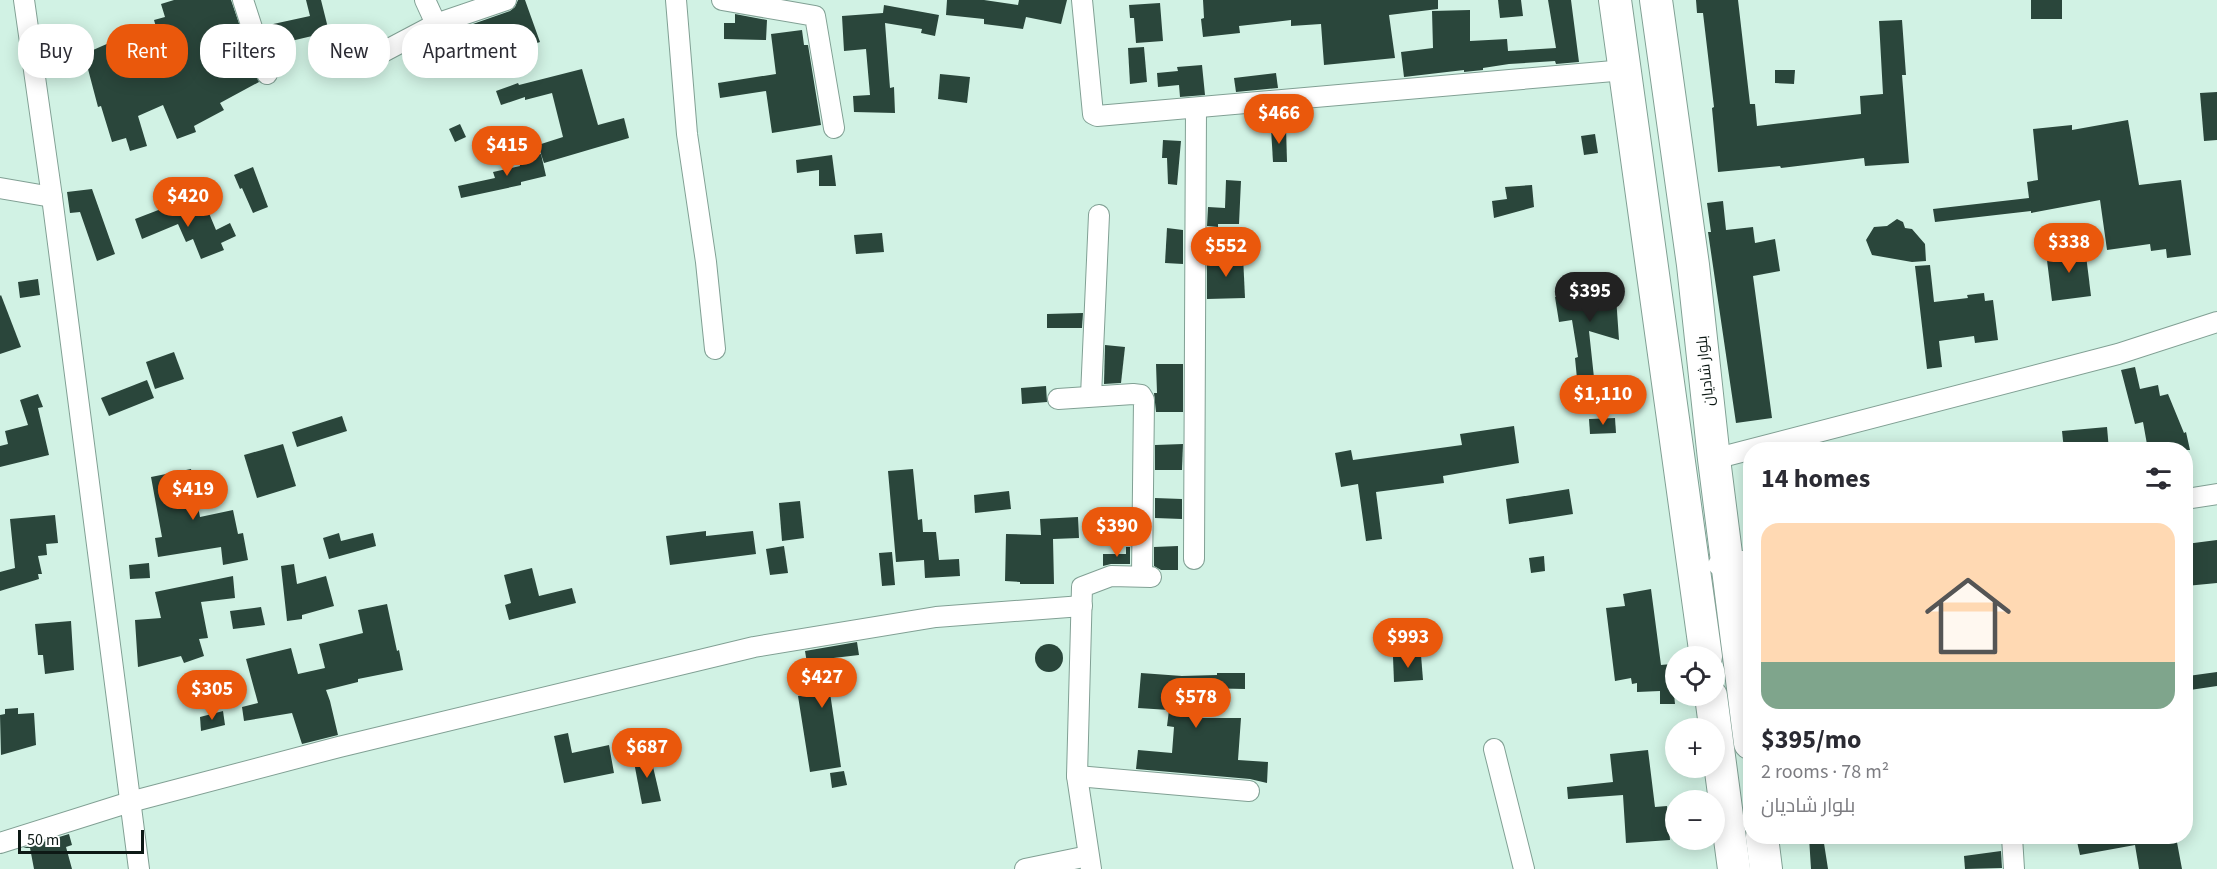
<!DOCTYPE html>
<html lang="en">
<head>
<meta charset="utf-8">
<style>
  body { margin:0; font-family:"Source Sans 3",Cairo,sans-serif; background:#f7f7f7; color:#2b2b33; height:100vh; display:flex; flex-direction:column; font-size:22px; white-space:nowrap }
  * { box-sizing:border-box; margin:0 }
  p { font-size:20px; color:#7c7c81 }
  .icon { flex:none; width:33px; height:33px; fill:none; stroke:currentColor; stroke-width:2; stroke-linecap:round; stroke-linejoin:round }
  .map { position:relative; flex:1; overflow:hidden }
  .drawer { position:absolute; left:1743px; top:442px; width:450px; height:402px; display:flex; flex-direction:column; background:#fff; border-radius:24px; box-shadow:0 3px 15px #0003 }
  .drawer>* { flex:none }
  .top-card { position:absolute; left:18px; top:24px; width:570px; height:54px; display:flex; gap:12px }
  .tools { position:absolute; left:1665px; top:646px; display:grid; gap:12px }
  .tools a { display:grid; place-items:center; width:60px; height:60px; border-radius:50%; background:#fff; box-shadow:0 3px 15px #0003; font-size:30px }
  .scale { position:absolute; left:18px; bottom:15px; width:126px; box-sizing:border-box; padding-left:6px; border:3px solid #0d1915; border-top:0; font-size:16px; line-height:21px; white-space:nowrap; color:#0d1915; -webkit-text-stroke:4px #fff; paint-order:stroke }
  .price { position:absolute; translate:-50% -51px; padding:0 14px; border-radius:21px; background:#ea580c; color:#fff; font-size:20px; line-height:39px; filter:drop-shadow(0 2px 3px #0008) }
  .price::after { content:''; position:absolute; left:50%; top:36px; width:18px; height:14px; margin-left:-9px; background:inherit; clip-path:polygon(0 0,100% 0,50% 100%) }
  .price.selected { background:#222; color:#fff }
  ul { padding:0; list-style:none }
  li { display:grid; align-content:center; gap:12px; height:318px; padding:0 18px }
  li span { display:grid; place-items:center; height:186px; border-radius:18px; color:#555 }
  li>.icon { margin-inline-start:auto }
  span .icon { width:108px; height:108px; fill:#fffc; stroke-width:1 }
  li b { font-size:26px }
  h2 { display:flex; justify-content:space-between; align-items:center; height:72px; padding:0 18px; font-size:26px }
  .chip { padding:0 21px; border-radius:24px; background:#fff; box-shadow:0 3px 15px #0003; font-size:21px; line-height:54px }
  .chip.selected { background:#ea580c; color:#fff }
  .map>svg:first-child { display:block }
  .building { fill:#2a463b }
  .lines { fill:none; stroke-linecap:round; stroke-linejoin:round }
  .minor-casing { stroke:#81a094; stroke-width:22 }
  .primary-casing { stroke:#81a094; stroke-width:34 }
  .minor { stroke:#fff; stroke-width:20 }
  .primary { stroke:#fff; stroke-width:32 }
  .labels { text-anchor:middle; stroke-width:6; stroke-linejoin:round; paint-order:stroke }
  .street-label { font-size:15px; fill:#0d1915; stroke:#fff }
</style>
</head>
<body>
<div class="map">
<svg width="2217" height="869" viewBox="0 0 2217 869">
  <rect width="100%" height="100%" fill="#d1f2e4"/>
  <!-- building -->
  <g class="building">
    <path d="M 174,0 L 231,0 L 259,82 L 220,103 L 224,110 L 194,126 L 196,132 L 177,139 L 163,105 L 138,116 L 147,146 L 130,151 L 126,138 L 112,142 L 101,106 L 98,107 L 84,54 L 109,43 L 109,45 L 156,27 L 154,20 L 165,17 L 161,4 Z"/>
    <path d="M 306,0 L 321,0 L 329,32 L 270,46 L 264,26 L 310,16 Z"/>
    <path d="M 518,0 L 525,0 L 540,42 L 481,63 L 473,40 L 455,46 L 450,32 L 510,11 L 515,7 Z"/>
    <path d="M 947,0 L 984,0 L 1018,5 L 1019,0 L 1067,0 L 1061,24 L 1026,17 L 1023,29 L 984,24 L 984,19 L 946,15 Z"/>
    <path d="M 1203,0 L 1438,0 L 1438,9 L 1389,15 L 1395,58 L 1324,65 L 1321,24 L 1291,26 L 1291,20 L 1239,26 L 1240,33 L 1203,37 L 1201,19 L 1204,18 Z"/>
    <path d="M 1498,0 L 1521,0 L 1523,16 L 1500,18 Z"/>
    <path d="M 1548,0 L 1571,0 L 1579,62 L 1556,64 L 1555,61 L 1509,64 L 1483,68 L 1483,70 L 1464,72 L 1464,70 L 1404,77 L 1401,52 L 1433,48 L 1432,11 L 1470,10 L 1470,41 L 1507,39 L 1508,51 L 1556,48 Z"/>
    <path d="M 1696,0 L 1738,0 L 1750,104 L 1755,104 L 1757,126 L 1861,114 L 1860,96 L 1883,94 L 1879,21 L 1902,20 L 1906,75 L 1902,75 L 1909,163 L 1865,166 L 1864,158 L 1781,168 L 1780,166 L 1718,172 L 1712,108 L 1714,107 L 1703,13 L 1697,13 Z"/>
    <rect x="2031" y="0" width="31" height="19"/>
    <path d="M 1160,3 L 1163,41 L 1136,43 L 1134,18 L 1130,18 L 1129,5 Z"/>
    <path d="M 884,5 L 939,15 L 935,36 L 921,33 L 922,29 L 885,23 L 890,88 L 894,87 L 895,113 L 854,112 L 853,96 L 870,95 L 866,49 L 844,51 L 842,16 L 883,13 Z"/>
    <path d="M 735,14 L 767,20 L 766,40 L 724,39 L 724,23 L 735,23 Z"/>
    <path d="M 802,30 L 804,45 L 808,45 L 821,125 L 772,133 L 766,91 L 720,98 L 718,83 L 776,74 L 771,34 Z"/>
    <path d="M 1144,47 L 1147,82 L 1130,84 L 1128,48 Z"/>
    <path d="M 1202,65 L 1205,95 L 1180,97 L 1179,85 L 1158,87 L 1157,73 L 1178,71 L 1177,67 Z"/>
    <path d="M 582,69 L 598,125 L 624,118 L 629,138 L 544,163 L 538,145 L 563,137 L 552,93 L 525,100 L 525,97 L 501,105 L 496,91 L 518,83 L 519,85 Z"/>
    <path d="M 1775,70 L 1795,70 L 1794,84 L 1775,83 Z"/>
    <path d="M 1276,73 L 1278,88 L 1236,92 L 1234,78 Z"/>
    <path d="M 940,74 L 970,77 L 967,103 L 938,99 Z"/>
    <path d="M 2217,92 L 2217,140 L 2204,141 L 2200,93 Z"/>
    <path d="M 2128,120 L 2139,185 L 2181,180 L 2191,255 L 2167,258 L 2166,249 L 2151,251 L 2150,244 L 2107,250 L 2100,200 L 2031,213 L 2031,211 L 1935,222 L 1933,209 L 2029,198 L 2027,182 L 2038,180 L 2033,129 L 2072,125 L 2072,130 Z"/>
    <path d="M 460,124 L 466,137 L 455,142 L 449,129 Z"/>
    <path d="M 1286,127 L 1287,162 L 1273,162 L 1271,128 Z"/>
    <path d="M 1595,134 L 1598,153 L 1584,155 L 1581,136 Z"/>
    <path d="M 1163,140 L 1181,141 L 1177,185 L 1168,184 L 1167,158 L 1162,158 Z"/>
    <path d="M 541,154 L 546,176 L 521,182 L 521,185 L 461,198 L 458,186 L 495,178 L 493,172 L 520,166 L 519,159 Z"/>
    <path d="M 832,155 L 836,186 L 819,186 L 819,170 L 797,173 L 796,160 Z"/>
    <path d="M 253,167 L 268,207 L 253,213 L 242,188 L 240,189 L 234,175 Z"/>
    <path d="M 1226,180 L 1241,181 L 1239,224 L 1218,224 L 1218,227 L 1207,226 L 1208,207 L 1225,208 Z"/>
    <path d="M 1532,185 L 1534,207 L 1494,218 L 1492,201 L 1507,199 L 1505,187 Z"/>
    <path d="M 92,189 L 115,254 L 97,261 L 80,212 L 70,213 L 67,192 Z"/>
    <path d="M 1723,201 L 1726,230 L 1753,227 L 1755,243 L 1775,239 L 1780,271 L 1753,276 L 1772,418 L 1736,423 L 1708,232 L 1711,232 L 1707,203 Z"/>
    <path d="M 186,204 L 189,213 L 206,206 L 216,230 L 230,223 L 236,236 L 221,243 L 224,250 L 201,259 L 193,239 L 186,242 L 178,224 L 142,239 L 135,219 L 161,209 L 162,212 Z"/>
    <path d="M 1897,219 L 1903,222 L 1905,228 L 1912,229 L 1925,244 L 1926,261 L 1912,262 L 1872,255 L 1866,240 L 1874,227 L 1887,226 Z"/>
    <path d="M 1167,228 L 1183,230 L 1183,264 L 1165,263 Z"/>
    <path d="M 882,233 L 884,252 L 856,254 L 854,235 Z"/>
    <path d="M 2085,247 L 2091,296 L 2052,301 L 2046,252 Z"/>
    <path d="M 1243,256 L 1245,298 L 1207,299 L 1207,257 Z"/>
    <path d="M 1930,265 L 1934,302 L 1968,298 L 1967,295 L 1984,293 L 1985,301 L 1993,300 L 1998,340 L 1975,343 L 1974,336 L 1939,341 L 1942,367 L 1927,369 L 1915,266 Z"/>
    <path d="M 38,279 L 40,295 L 20,298 L 18,282 Z"/>
    <path d="M 1615,282 L 1619,340 L 1589,331 L 1595,387 L 1578,389 L 1575,358 L 1578,357 L 1572,320 L 1559,322 L 1555,297 L 1587,292 L 1587,285 Z"/>
    <path d="M 1,295 L 21,347 L 0,354 L 0,296 Z"/>
    <path d="M 1083,313 L 1082,328 L 1047,328 L 1047,314 Z"/>
    <path d="M 1105,345 L 1125,347 L 1121,383 L 1104,384 Z"/>
    <path d="M 174,352 L 184,379 L 155,389 L 146,362 Z"/>
    <path d="M 1156,364 L 1183,364 L 1183,412 L 1156,412 L 1154,393 L 1157,393 Z"/>
    <path d="M 2135,367 L 2140,389 L 2158,385 L 2160,396 L 2168,394 L 2184,433 L 2186,432 L 2190,450 L 2148,450 L 2143,422 L 2135,424 L 2121,370 Z"/>
    <path d="M 147,380 L 154,398 L 109,416 L 101,398 Z"/>
    <path d="M 1046,386 L 1047,402 L 1022,404 L 1021,388 Z"/>
    <path d="M 38,394 L 43,407 L 38,408 L 49,455 L 0,467 L 0,446 L 8,444 L 5,431 L 28,425 L 20,400 Z"/>
    <path d="M 342,416 L 347,431 L 297,447 L 292,432 Z"/>
    <path d="M 1615,418 L 1616,433 L 1590,434 L 1589,419 Z"/>
    <path d="M 1514,426 L 1519,463 L 1443,476 L 1444,483 L 1376,492 L 1382,539 L 1366,541 L 1358,484 L 1341,487 L 1335,453 L 1351,450 L 1353,460 L 1462,445 L 1460,434 Z"/>
    <path d="M 2107,427 L 2109,450 L 2064,450 L 2062,431 Z"/>
    <path d="M 283,444 L 296,486 L 257,498 L 244,455 Z"/>
    <path d="M 1183,444 L 1182,470 L 1155,470 L 1155,445 Z"/>
    <path d="M 191,469 L 200,517 L 233,510 L 238,534 L 243,533 L 248,560 L 223,565 L 221,547 L 158,557 L 155,538 L 162,537 L 151,477 Z"/>
    <path d="M 913,469 L 918,520 L 922,519 L 923,532 L 936,532 L 939,560 L 959,559 L 960,576 L 925,578 L 924,560 L 896,562 L 888,471 Z"/>
    <path d="M 1569,489 L 1573,514 L 1509,524 L 1506,499 Z"/>
    <path d="M 1009,491 L 1011,509 L 975,513 L 974,495 Z"/>
    <path d="M 1155,498 L 1182,499 L 1182,519 L 1155,518 Z"/>
    <path d="M 800,501 L 804,538 L 782,541 L 779,503 Z"/>
    <path d="M 55,515 L 58,543 L 46,544 L 47,555 L 38,556 L 42,574 L 38,574 L 39,579 L 0,591 L 0,572 L 15,568 L 10,519 Z"/>
    <path d="M 1078,517 L 1079,538 L 1053,539 L 1054,584 L 1020,584 L 1020,582 L 1005,581 L 1006,534 L 1041,535 L 1040,519 Z"/>
    <path d="M 706,531 L 706,536 L 753,531 L 756,554 L 670,565 L 666,536 Z"/>
    <path d="M 339,533 L 341,541 L 373,533 L 376,546 L 329,559 L 323,538 Z"/>
    <path d="M 2217,540 L 2217,583 L 2186,586 L 2186,544 Z"/>
    <path d="M 784,546 L 788,573 L 770,575 L 766,549 Z"/>
    <path d="M 1178,546 L 1178,570 L 1161,570 L 1154,566 L 1154,547 Z"/>
    <path d="M 1126,547 L 1130,547 L 1130,564 L 1111,564 L 1103,566 L 1103,554 L 1126,554 Z"/>
    <path d="M 892,552 L 895,585 L 882,586 L 879,553 Z"/>
    <path d="M 1544,556 L 1545,571 L 1531,573 L 1529,558 Z"/>
    <path d="M 149,563 L 150,578 L 130,579 L 129,565 Z"/>
    <path d="M 294,564 L 297,584 L 326,576 L 334,606 L 302,615 L 302,619 L 287,621 L 281,566 Z"/>
    <path d="M 532,568 L 539,596 L 572,588 L 576,603 L 509,620 L 505,605 L 511,603 L 504,575 Z"/>
    <path d="M 233,576 L 235,598 L 201,602 L 208,638 L 199,639 L 204,656 L 184,663 L 181,656 L 138,667 L 135,620 L 161,618 L 155,592 Z"/>
    <path d="M 1651,589 L 1661,665 L 1671,664 L 1675,704 L 1660,704 L 1660,691 L 1637,692 L 1637,683 L 1632,684 L 1631,678 L 1615,681 L 1606,608 L 1625,606 L 1623,594 Z"/>
    <path d="M 387,604 L 397,651 L 399,650 L 403,670 L 358,679 L 358,682 L 326,690 L 330,701 L 338,735 L 302,744 L 292,713 L 244,721 L 242,707 L 258,703 L 246,659 L 291,648 L 298,674 L 325,668 L 319,644 L 363,633 L 358,610 Z"/>
    <path d="M 261,607 L 265,625 L 233,629 L 230,611 Z"/>
    <path d="M 71,621 L 74,670 L 45,674 L 43,655 L 38,655 L 35,624 Z"/>
    <path d="M 857,642 L 859,655 L 825,659 L 841,767 L 810,772 L 798,696 L 812,694 L 805,651 Z"/>
    <circle cx="1049" cy="658" r="14"/>
    <path d="M 1421,655 L 1423,680 L 1394,682 L 1393,657 Z"/>
    <path d="M 2217,672 L 2217,686 L 2190,690 L 2188,676 Z"/>
    <path d="M 1141,673 L 1182,676 L 1217,675 L 1217,673 L 1245,673 L 1245,689 L 1200,688 L 1196,718 L 1241,718 L 1238,760 L 1268,762 L 1267,783 L 1250,779 L 1136,769 L 1138,750 L 1172,753 L 1174,727 L 1167,726 L 1169,710 L 1138,708 Z"/>
    <path d="M 18,708 L 18,714 L 34,713 L 36,745 L 1,755 L 0,715 L 5,714 L 5,709 Z"/>
    <path d="M 223,711 L 225,725 L 201,731 L 200,717 Z"/>
    <path d="M 568,733 L 572,753 L 609,745 L 614,773 L 564,783 L 554,736 Z"/>
    <path d="M 1648,750 L 1655,807 L 1667,806 L 1670,840 L 1626,843 L 1623,795 L 1568,799 L 1567,787 L 1613,782 L 1610,754 Z"/>
    <path d="M 650,754 L 661,801 L 642,804 L 633,757 Z"/>
    <path d="M 844,771 L 847,785 L 832,788 L 830,773 Z"/>
    <path d="M 69,834 L 72,845 L 66,847 L 72,869 L 34,869 L 30,848 L 23,848 Z"/>
    <path d="M 1809,837 L 1823,837 L 1828,869 L 1811,869 Z"/>
    <path d="M 2076,837 L 2176,837 L 2182,869 L 2139,869 L 2135,845 L 2080,855 Z"/>
    <path d="M 2001,851 L 2002,868 L 1965,869 L 1964,856 Z"/>
  </g>
  <g class="lines">
    <defs>
      <g id="minor">
        <path d="M 24,0 L 52,197 L 139,869"/>
        <path d="M 243,0 L 267,74"/>
        <path d="M 425,0 L 436,24"/>
        <path d="M 676,0 L 687,134 L 706,262 L 715,349"/>
        <path d="M 722,0 L 815,16 L 834,128"/>
        <path d="M 1082,0 L 1093,114 L 1097,116 L 1625,70"/>
        <path d="M 366,61 L 436,24 L 506,0"/>
        <path d="M 0,188 L 52,197"/>
        <path d="M 1091,396 L 1099,215"/>
        <path d="M 1058,399 L 1133,394 L 1141,395 L 1144,400 L 1142,576"/>
        <path d="M 1714,459 L 2118,354 L 2217,322"/>
        <path d="M 2186,499 L 2217,494"/>
        <path d="M 1194,559 L 1196,108"/>
        <path d="M 1718,565 L 1750,560"/>
        <path d="M 1494,749 L 1524,869"/>
        <path d="M 1077,776 L 1249,791"/>
        <path d="M 2012,837 L 2014,869"/>
        <path d="M 0,843 L 130,802 L 339,747 L 754,647 L 936,617 L 1082,606"/>
        <path d="M 1025,869 L 1088,856"/>
        <path d="M 1091,869 L 1077,776 L 1082,587 L 1111,576 L 1151,577"/>
      </g>
      <g id="primary">
        <path d="M 1615,0 L 1706,657"/>
        <path d="M 1656,0 L 1693,265 L 1714,459 L 1750,743"/>
        <path d="M 1711,696 L 1734,869"/>
        <path d="M 1762,837 L 1766,869"/>
      </g>
    </defs>
    <!-- minor casing -->
    <use href="#minor" class="minor-casing"/>
    <!-- primary casing -->
    <use href="#primary" class="primary-casing"/>
    <!-- minor -->
    <use href="#minor" class="minor"/>
    <!-- primary -->
    <use href="#primary" class="primary"/>
  </g>
  <g class="labels">
    <!-- street labels -->
    <g class="street-label">
      <text transform="translate(1705 371) rotate(-96)" y="5">بلوار شادیان</text>
    </g>
  </g>
</svg>
<div class="tools">
<a><svg class="icon" aria-label="locate" viewBox="0 0 24 24"><circle cx="12" cy="12" r="6"/><path d="M12 2v4M12 18v4M2 12h4M18 12h4"/></svg></a>
<a>+</a>
<a>−</a>
</div>
<div class="scale">50 m</div>
<b class="price" style="left:1279px;top:145px">$466</b>
<b class="price" style="left:507px;top:177px">$415</b>
<b class="price" style="left:188px;top:228px">$420</b>
<b class="price" style="left:2069px;top:274px">$338</b>
<b class="price" style="left:1226px;top:278px">$552</b>
<b class="price selected" style="left:1590px;top:323px">$395</b>
<b class="price" style="left:1603px;top:426px">$1,110</b>
<b class="price" style="left:193px;top:521px">$419</b>
<b class="price" style="left:1117px;top:558px">$390</b>
<b class="price" style="left:1408px;top:669px">$993</b>
<b class="price" style="left:822px;top:709px">$427</b>
<b class="price" style="left:212px;top:721px">$305</b>
<b class="price" style="left:1196px;top:729px">$578</b>
<b class="price" style="left:647px;top:779px">$687</b>
<div class="top-card">
<a class="chip">Buy</a>
<a class="chip selected">Rent</a>
<a class="chip">Filters</a>
<a class="chip">New</a>
<a class="chip">Apartment</a>
</div>
<section class="drawer">
<h2>14 homes<svg class="icon" aria-label="filters" viewBox="0 0 24 24"><path d="M4 7h16M4 17h16"/><circle cx="9" cy="7" r="2"/><circle cx="15" cy="17" r="2"/></svg></h2>
<ul>
<li><span style="background:linear-gradient(#ffd9b3 75%,#7fa58c 0)"><svg class="icon" aria-label="home" viewBox="0 0 24 24"><path d="M3 11l9-7 9 7M6 9v11h12V9"/></svg></span><div><b>$395/mo</b><p>2 rooms · 78 m²</p><p>بلوار شادیان</p></div></li>
</ul>
</section>
</div>
</body>
</html>
